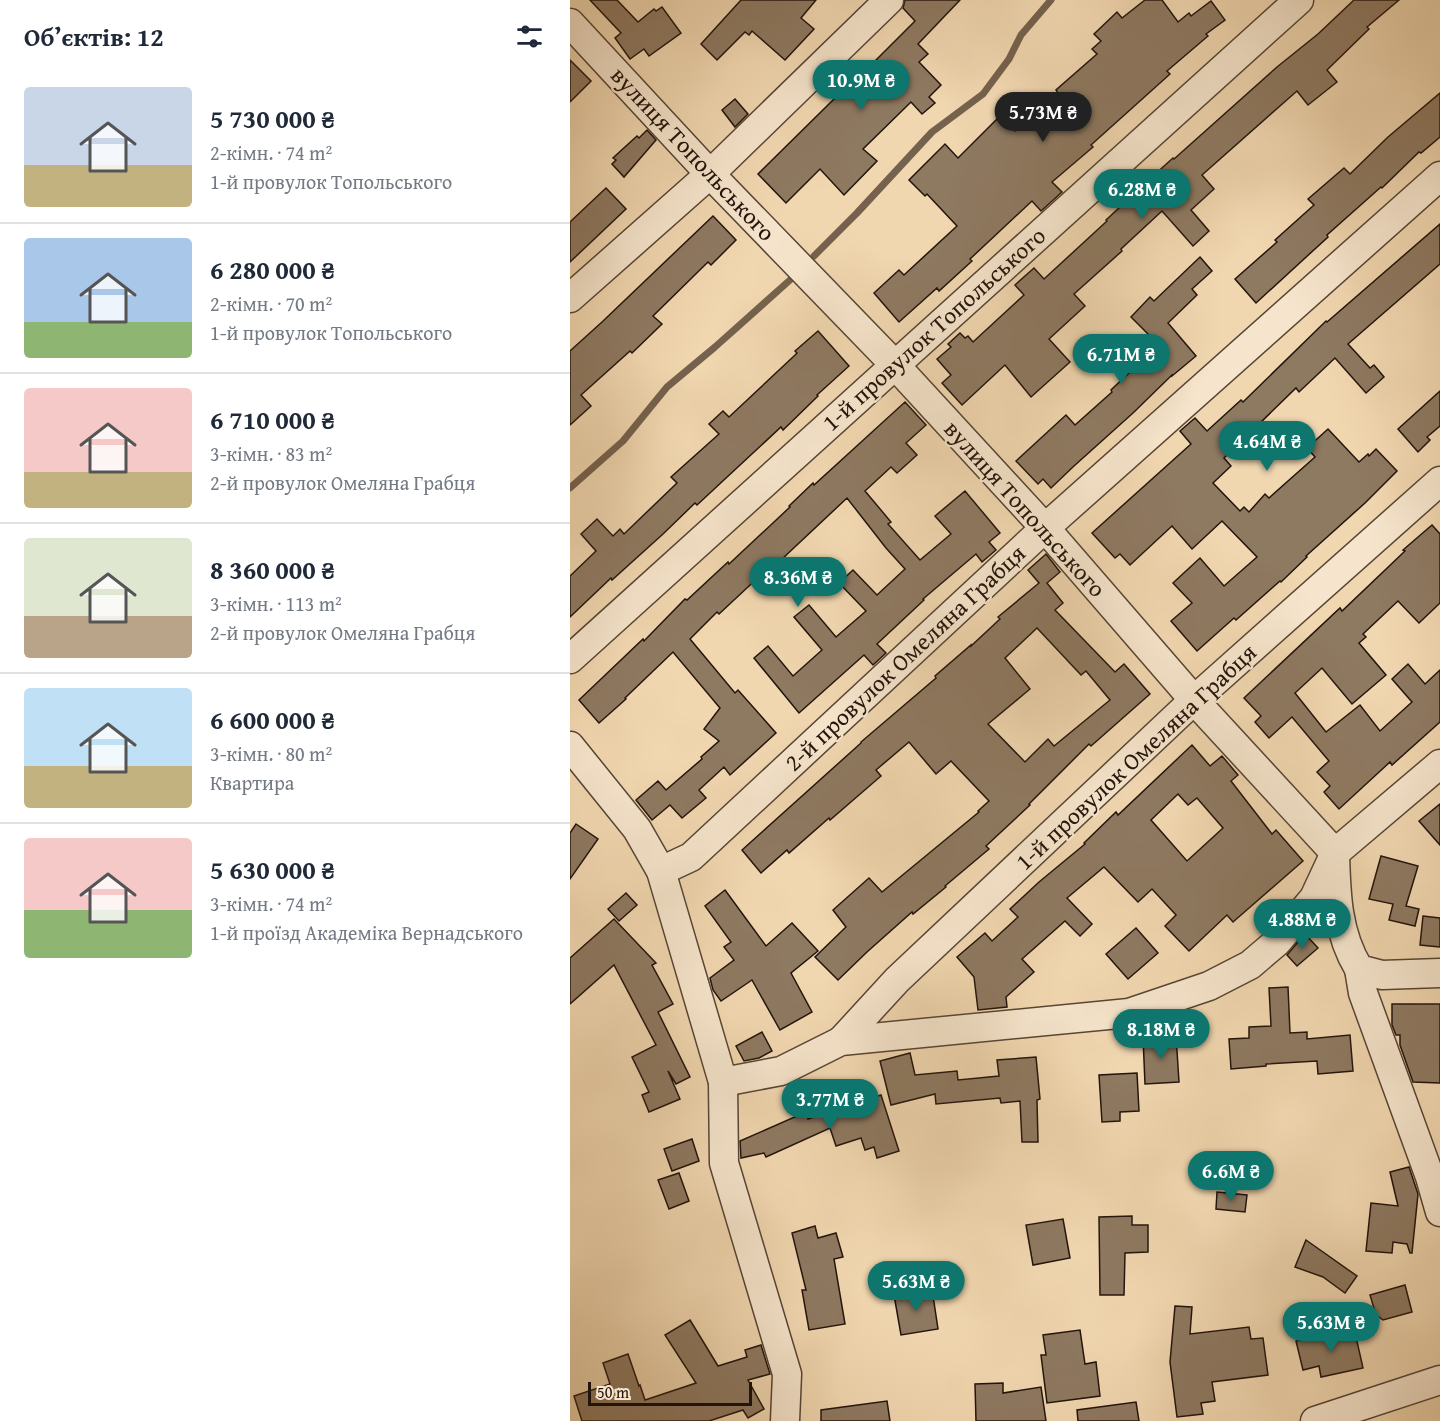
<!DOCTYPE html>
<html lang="uk">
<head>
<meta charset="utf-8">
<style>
  body { margin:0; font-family:"Gentium Book Plus",serif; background:#f6f6f7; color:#1f2937; height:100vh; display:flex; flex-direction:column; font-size:22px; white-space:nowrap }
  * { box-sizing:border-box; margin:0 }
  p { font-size:20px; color:#747a83 }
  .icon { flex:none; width:33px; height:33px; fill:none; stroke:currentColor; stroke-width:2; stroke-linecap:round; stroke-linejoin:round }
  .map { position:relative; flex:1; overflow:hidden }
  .side { display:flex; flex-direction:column; background:#fff; width:570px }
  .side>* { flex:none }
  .scale { position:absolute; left:18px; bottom:15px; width:164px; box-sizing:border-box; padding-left:6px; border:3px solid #23140c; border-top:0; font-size:16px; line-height:21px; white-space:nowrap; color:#23140c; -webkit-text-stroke:4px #f6e5cc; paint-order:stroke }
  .price { position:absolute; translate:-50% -51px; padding:0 14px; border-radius:21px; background:#0f766e; color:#fff; font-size:20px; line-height:39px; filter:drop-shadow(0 2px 3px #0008) }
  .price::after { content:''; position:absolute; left:50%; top:36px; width:18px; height:14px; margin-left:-9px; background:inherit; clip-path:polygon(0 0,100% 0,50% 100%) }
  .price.on { background:#222; color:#fff }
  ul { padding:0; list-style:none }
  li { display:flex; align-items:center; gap:18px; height:150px; padding:0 24px }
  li+li { border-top:2px solid #e0e1e3 }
  li span { display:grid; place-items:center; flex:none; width:168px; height:120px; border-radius:6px; color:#555 }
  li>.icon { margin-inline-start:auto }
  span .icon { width:72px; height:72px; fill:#fffc; stroke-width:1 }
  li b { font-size:26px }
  h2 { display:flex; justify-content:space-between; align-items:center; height:72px; padding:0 24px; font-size:26px }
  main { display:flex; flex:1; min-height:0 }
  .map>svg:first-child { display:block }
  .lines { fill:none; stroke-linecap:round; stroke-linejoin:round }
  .stream { stroke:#75614d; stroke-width:7 }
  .building { fill:#8e7961; stroke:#23140c; stroke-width:1.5; fill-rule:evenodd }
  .minor-casing { stroke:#564535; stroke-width:31 }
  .minor { stroke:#f6e5cc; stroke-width:28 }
  .labels { text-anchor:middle; stroke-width:4.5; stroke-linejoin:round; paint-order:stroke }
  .street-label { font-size:24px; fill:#23140c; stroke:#f6e5cc }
</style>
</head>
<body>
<main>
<section class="side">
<h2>Об’єктів: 12<svg class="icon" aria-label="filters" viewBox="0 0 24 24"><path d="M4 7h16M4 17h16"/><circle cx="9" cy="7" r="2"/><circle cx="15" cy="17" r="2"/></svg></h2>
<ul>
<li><span style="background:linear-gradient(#c9d6e8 65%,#c2b280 0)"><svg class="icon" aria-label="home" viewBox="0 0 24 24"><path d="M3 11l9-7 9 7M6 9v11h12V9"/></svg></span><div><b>5 730 000 ₴</b><p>2-кімн. · 74 m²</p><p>1-й провулок Топольського</p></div></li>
<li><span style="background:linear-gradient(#a9c7e8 70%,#8fb573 0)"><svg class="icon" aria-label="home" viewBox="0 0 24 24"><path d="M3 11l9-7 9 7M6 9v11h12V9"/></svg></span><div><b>6 280 000 ₴</b><p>2-кімн. · 70 m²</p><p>1-й провулок Топольського</p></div></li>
<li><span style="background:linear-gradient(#f6c9c9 70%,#c2b280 0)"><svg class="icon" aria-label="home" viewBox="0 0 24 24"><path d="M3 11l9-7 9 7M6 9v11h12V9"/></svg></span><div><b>6 710 000 ₴</b><p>3-кімн. · 83 m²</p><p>2-й провулок Омеляна Грабця</p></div></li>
<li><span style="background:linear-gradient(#dfe7d0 65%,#b9a48a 0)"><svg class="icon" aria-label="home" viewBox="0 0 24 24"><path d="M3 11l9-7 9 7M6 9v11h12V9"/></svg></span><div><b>8 360 000 ₴</b><p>3-кімн. · 113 m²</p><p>2-й провулок Омеляна Грабця</p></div></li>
<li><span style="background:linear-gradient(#bfe0f5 65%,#c2b280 0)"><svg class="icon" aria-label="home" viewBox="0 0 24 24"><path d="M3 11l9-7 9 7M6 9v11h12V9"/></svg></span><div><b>6 600 000 ₴</b><p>3-кімн. · 80 m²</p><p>Квартира</p></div></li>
<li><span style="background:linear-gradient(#f6c9c9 60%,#8fb573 0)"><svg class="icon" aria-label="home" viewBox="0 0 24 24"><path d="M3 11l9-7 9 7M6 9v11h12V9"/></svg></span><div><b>5 630 000 ₴</b><p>3-кімн. · 74 m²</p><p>1-й проїзд Академіка Вернадського</p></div></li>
</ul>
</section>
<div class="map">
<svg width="870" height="1421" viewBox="0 0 870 1421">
  <rect width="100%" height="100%" fill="#f1d7b0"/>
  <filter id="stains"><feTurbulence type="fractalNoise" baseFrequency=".00333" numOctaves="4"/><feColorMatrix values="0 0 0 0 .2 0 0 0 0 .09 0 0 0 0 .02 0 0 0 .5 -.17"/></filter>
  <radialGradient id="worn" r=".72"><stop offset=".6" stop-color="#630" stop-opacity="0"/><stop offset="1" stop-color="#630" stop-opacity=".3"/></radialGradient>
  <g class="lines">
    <!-- stream -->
    <g class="stream">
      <path d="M 244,256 L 287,213 L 362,132 L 413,94 L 439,59 L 451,35 L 481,0"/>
      <path d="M 0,488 L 53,441 L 97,387 L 145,347 L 220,280"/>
    </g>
  </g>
  <!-- building -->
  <g class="building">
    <path d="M 20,0 L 47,0 L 68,22 L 84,9 L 86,11 L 92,7 L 111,33 L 79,56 L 74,49 L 60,59 L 45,38 L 51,33 Z"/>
    <path d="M 171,0 L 246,0 L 231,18 L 244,29 L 215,60 L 182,31 L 179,35 L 175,32 L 147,60 L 131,44 Z"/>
    <path d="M 335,0 L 390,0 L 348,44 L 358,54 L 349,62 L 371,85 L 359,97 L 365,103 L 352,114 L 341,102 L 293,149 L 307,161 L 274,195 L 250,169 L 216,203 L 188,174 L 264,99 L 259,95 L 283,64 L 293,73 L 345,21 L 333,8 Z"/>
    <path d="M 575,0 L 592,0 L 608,22 L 619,13 L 621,16 L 641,1 L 655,20 L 636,34 L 638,36 L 597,71 L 600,74 L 521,145 L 523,147 L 482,182 L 492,192 L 471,211 L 462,201 L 400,259 L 402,261 L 369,291 L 367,288 L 329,322 L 304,293 L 329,270 L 334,275 L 387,226 L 357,194 L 355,196 L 339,180 L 375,144 L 388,158 L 430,116 L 445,131 L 488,93 L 486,90 L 527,54 L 522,49 L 531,41 L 524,34 L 547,12 L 552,18 Z"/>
    <path d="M 784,0 L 829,0 L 797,27 L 799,29 L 757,70 L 767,82 L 738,105 L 727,91 L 632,175 L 644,189 L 621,210 L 639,231 L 623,246 L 592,211 L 551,249 L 552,251 L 504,294 L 515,306 L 479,339 L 500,362 L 461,397 L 435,365 L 392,405 L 372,383 L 381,375 L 367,359 L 381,347 L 378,344 L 390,333 L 395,338 L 398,336 L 403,342 L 454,295 L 445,285 L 464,268 L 474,279 L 537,221 L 536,220 L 593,167 L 603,158 L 604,159 L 707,67 L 748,34 Z"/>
    <path d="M 0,60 L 21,81 L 0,102 Z"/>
    <path d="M 870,93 L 870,137 L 851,153 L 849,152 L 812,188 L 811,187 L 757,235 L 758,237 L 686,303 L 665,279 L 707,242 L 705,240 L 744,205 L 738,199 L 774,168 L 780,174 L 818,137 Z"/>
    <path d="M 165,99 L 178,114 L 165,127 L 152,110 Z"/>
    <path d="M 77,130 L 86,140 L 54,177 L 42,164 L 46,160 L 43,158 L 67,136 L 69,138 Z"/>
    <path d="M 36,188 L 56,209 L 0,262 L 0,222 Z"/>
    <path d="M 143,216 L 166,240 L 141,265 L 138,262 L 83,316 L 92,324 L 62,353 L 60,351 L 11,395 L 21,406 L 0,425 L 0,351 L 32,322 Z"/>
    <path d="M 870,224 L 870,264 L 778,344 L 800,368 L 804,365 L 814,377 L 796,393 L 765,358 L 729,392 L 726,388 L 654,458 L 661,466 L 643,483 L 670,511 L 674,507 L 679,512 L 695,494 L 699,498 L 745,457 L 737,448 L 758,429 L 789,462 L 798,454 L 799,456 L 806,449 L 827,471 L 795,503 L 736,556 L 737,557 L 711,582 L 710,581 L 666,620 L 664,618 L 627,651 L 601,621 L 622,603 L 603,583 L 630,558 L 654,586 L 687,557 L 652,521 L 622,549 L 602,526 L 560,565 L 550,554 L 545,558 L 522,533 L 621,444 L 610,431 L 625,418 L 637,431 L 671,400 L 673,402 L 756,321 L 757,322 Z"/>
    <path d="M 630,257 L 642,271 L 622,289 L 627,295 L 598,323 L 626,356 L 602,376 L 602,375 L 563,413 L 504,466 L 481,488 L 473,479 L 468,484 L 446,461 L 496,415 L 505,425 L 542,392 L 541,390 L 581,352 L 578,348 L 585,341 L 561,317 L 580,297 L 584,301 Z"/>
    <path d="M 248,331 L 279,366 L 247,395 L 248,396 L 213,430 L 211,427 L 127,505 L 125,503 L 93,534 L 42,580 L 41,578 L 0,617 L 0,576 L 26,551 L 11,534 L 27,519 L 43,536 L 50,529 L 54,534 L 107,483 L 101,477 L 149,434 L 139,424 L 153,411 L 159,417 L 224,356 L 227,353 L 225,351 Z"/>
    <path d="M 870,391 L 870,426 L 857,437 L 860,440 L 848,452 L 828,429 Z"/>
    <path d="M 335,402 L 356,425 L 336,443 L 347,455 L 327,473 L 321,467 L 295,491 L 321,522 L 318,524 L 350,560 L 381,534 L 365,516 L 395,491 L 430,533 L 419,542 L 426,550 L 412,562 L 406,554 L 353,599 L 354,600 L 307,644 L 316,653 L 303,665 L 294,655 L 229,713 L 184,658 L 198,646 L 223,676 L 252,650 L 224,617 L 239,605 L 266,637 L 296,611 L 269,583 L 283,570 L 307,595 L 335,569 L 316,548 L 277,498 L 195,575 L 193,573 L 149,614 L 147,612 L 120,639 L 165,693 L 168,690 L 206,733 L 160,775 L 154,767 L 129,790 L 136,798 L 112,818 L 100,805 L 82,820 L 66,800 L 88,781 L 96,790 L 132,759 L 131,757 L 149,741 L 134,729 L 150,708 L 103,652 L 55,698 L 56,699 L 29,723 L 9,700 L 73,639 L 74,641 L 115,599 L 117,600 L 158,562 L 159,564 L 220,507 L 219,506 L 243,483 L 244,485 Z"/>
    <path d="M 862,525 L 870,534 L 870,603 L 849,623 L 828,601 L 793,634 L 796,637 L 789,643 L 816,675 L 782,704 L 752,668 L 725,693 L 756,732 L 790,705 L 810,731 L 842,702 L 822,679 L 838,664 L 855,684 L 870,670 L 870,722 L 822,765 L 820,762 L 769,809 L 754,792 L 760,786 L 747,772 L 759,761 L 722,717 L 699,738 L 685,722 L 691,716 L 674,698 L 770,608 L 772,611 L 835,551 L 833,550 Z"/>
    <path d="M 476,554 L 490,572 L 477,583 L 493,603 L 485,610 L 545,672 L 554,664 L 580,694 L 521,746 L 519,744 L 459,804 L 460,805 L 416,846 L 419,849 L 375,886 L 376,887 L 343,914 L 342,912 L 297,952 L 268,980 L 245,957 L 276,927 L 263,910 L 299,878 L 312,892 L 409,812 L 408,811 L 419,801 L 381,761 L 366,774 L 339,742 L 306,770 L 311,776 L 260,820 L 259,818 L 219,853 L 217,850 L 191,873 L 172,850 L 291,743 L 291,742 L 366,678 L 365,676 L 401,645 L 401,646 L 430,619 L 428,617 L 469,583 L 458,570 ZM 467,628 L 511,675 L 516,671 L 540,700 L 484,746 L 478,739 L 455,762 L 418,724 L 460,689 L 435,658 Z"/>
    <path d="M 622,745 L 640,766 L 652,756 L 668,775 L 661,781 L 702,834 L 706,830 L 733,861 L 663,922 L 657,915 L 619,951 L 595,926 L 606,915 L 582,889 L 568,902 L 534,867 L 497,898 L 522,924 L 510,936 L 495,921 L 452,959 L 464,972 L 436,997 L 437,1007 L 408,1010 L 404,977 L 387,957 L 415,933 L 422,941 L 448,917 L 440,909 L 469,882 L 515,844 L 514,843 L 546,812 L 548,815 ZM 608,794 L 618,805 L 627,798 L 653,828 L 617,861 L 581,820 Z"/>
    <path d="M 870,804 L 870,845 L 849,821 Z"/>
    <path d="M 6,824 L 28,839 L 0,879 L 0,833 Z"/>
    <path d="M 811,856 L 848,866 L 836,906 L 849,909 L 845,926 L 819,920 L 823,904 L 799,899 Z"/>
    <path d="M 155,890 L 196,946 L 222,923 L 248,951 L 221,973 L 242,1012 L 210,1030 L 182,980 L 151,1001 L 143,990 L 140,978 L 164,960 L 154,947 L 161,942 L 135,906 Z"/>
    <path d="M 56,893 L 67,905 L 49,921 L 38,909 Z"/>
    <path d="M 853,916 L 870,918 L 870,947 L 850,945 Z"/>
    <path d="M 44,919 L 86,963 L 82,965 L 103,1004 L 88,1012 L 120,1077 L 106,1084 L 98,1071 L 110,1099 L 79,1112 L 72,1095 L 79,1092 L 62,1057 L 86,1045 L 44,965 L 0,1004 L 0,958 Z"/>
    <path d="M 566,928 L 588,953 L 558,979 L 536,954 Z"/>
    <path d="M 735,934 L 748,948 L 727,966 L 717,955 Z"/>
    <path d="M 718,987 L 720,1033 L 737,1032 L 737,1039 L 780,1035 L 783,1071 L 748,1074 L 747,1061 L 696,1064 L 696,1066 L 661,1069 L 659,1039 L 679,1038 L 679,1027 L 701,1026 L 699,988 Z"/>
    <path d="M 822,1004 L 870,1004 L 870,1083 L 843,1082 L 830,1045 L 830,1035 L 826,1035 L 822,1025 Z"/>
    <path d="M 192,1032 L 202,1051 L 189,1058 L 174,1061 L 166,1046 Z"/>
    <path d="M 606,1035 L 609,1082 L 575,1084 L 573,1037 Z"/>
    <path d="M 340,1053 L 345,1075 L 387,1071 L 388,1080 L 429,1076 L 427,1060 L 466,1057 L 470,1099 L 467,1100 L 468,1142 L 452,1142 L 450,1101 L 431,1103 L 430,1098 L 366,1104 L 365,1094 L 321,1105 L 310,1061 Z"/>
    <path d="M 567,1073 L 569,1111 L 550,1112 L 550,1121 L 532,1122 L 529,1075 Z"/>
    <path d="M 311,1095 L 329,1151 L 307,1158 L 304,1147 L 295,1150 L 291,1138 L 266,1146 L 260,1128 L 196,1157 L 194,1153 L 171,1158 L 170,1141 L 236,1112 L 238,1119 Z"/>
    <path d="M 122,1139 L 129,1161 L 102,1171 L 94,1149 Z"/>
    <path d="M 839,1167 L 848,1194 L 842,1253 L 840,1253 L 837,1244 L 823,1242 L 822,1253 L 796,1251 L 801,1203 L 828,1206 L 820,1172 Z"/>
    <path d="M 109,1173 L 119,1201 L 99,1209 L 88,1180 Z"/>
    <path d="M 647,1192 L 677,1195 L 675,1212 L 646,1209 Z"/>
    <path d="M 562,1216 L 562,1225 L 578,1225 L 578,1252 L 555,1253 L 554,1295 L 530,1295 L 529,1217 Z"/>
    <path d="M 493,1219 L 500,1258 L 463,1265 L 456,1225 Z"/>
    <path d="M 245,1226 L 248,1238 L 266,1233 L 273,1257 L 264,1259 L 275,1324 L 239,1330 L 232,1290 L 236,1290 L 222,1233 Z"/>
    <path d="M 736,1240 L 787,1276 L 775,1293 L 753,1277 L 725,1267 Z"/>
    <path d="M 835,1285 L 842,1312 L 813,1320 L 806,1315 L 800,1295 Z"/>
    <path d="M 362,1289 L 368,1329 L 331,1335 L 324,1295 Z"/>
    <path d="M 605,1306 L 622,1307 L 620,1334 L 679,1327 L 681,1339 L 693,1338 L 698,1375 L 642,1382 L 645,1401 L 631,1403 L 633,1414 L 607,1417 L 600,1362 Z"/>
    <path d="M 120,1320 L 148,1366 L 177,1357 L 175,1350 L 191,1345 L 200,1374 L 178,1380 L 194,1409 L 178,1418 L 173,1410 L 139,1421 L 12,1421 L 4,1396 L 40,1384 L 33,1363 L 58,1354 L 69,1386 L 70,1385 L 75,1400 L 126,1383 L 95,1335 Z"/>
    <path d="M 784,1328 L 793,1368 L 751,1377 L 749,1366 L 733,1370 L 726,1341 Z"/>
    <path d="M 510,1330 L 515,1364 L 526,1362 L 530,1396 L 477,1403 L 471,1355 L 476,1355 L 473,1335 Z"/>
    <path d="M 433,1383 L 433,1393 L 471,1387 L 476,1421 L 406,1421 L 405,1384 Z"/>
    <path d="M 317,1401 L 320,1421 L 251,1421 L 251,1410 Z"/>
    <path d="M 566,1402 L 569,1421 L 508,1421 L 507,1410 Z"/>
  </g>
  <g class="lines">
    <defs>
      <g id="minor">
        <path d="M 0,23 L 140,174 L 325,365 L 475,528 L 624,700 L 765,853 C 766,894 767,933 789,969 L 812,975 L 870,973"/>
        <path d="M 0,298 L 140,174 L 319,0"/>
        <path d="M 0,659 L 729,0"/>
        <path d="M 0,746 L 67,829 L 91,871 L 153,1082 L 211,1071 L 271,1041 L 559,1013 L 639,986 L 680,965 L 707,942 L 744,898 L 765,853 L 870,764"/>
        <path d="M 91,871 L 121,857 L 475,528 L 870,176"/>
        <path d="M 789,969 L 793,993 L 860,1177 L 870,1212"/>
        <path d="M 271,1041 L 327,980 L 624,700 L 870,481"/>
        <path d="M 153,1082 L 154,1163 L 217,1374 L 215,1421"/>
        <path d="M 745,1421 L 870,1380"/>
      </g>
    </defs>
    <!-- minor casing -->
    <use href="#minor" class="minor-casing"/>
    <!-- minor -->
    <use href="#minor" class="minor"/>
  </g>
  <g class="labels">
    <!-- street labels -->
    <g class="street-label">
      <text transform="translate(123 154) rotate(47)" y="8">вулиця Топольського</text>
      <text transform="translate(364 329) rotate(-42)" y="8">1-й провулок Топольського</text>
      <text transform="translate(455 509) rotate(48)" y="8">вулиця Топольського</text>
      <text transform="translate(335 658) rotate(-43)" y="8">2-й провулок Омеляна Грабця</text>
      <text transform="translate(566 757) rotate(-43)" y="8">1-й провулок Омеляна Грабця</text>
    </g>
  </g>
  <rect width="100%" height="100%" filter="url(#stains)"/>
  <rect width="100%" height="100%" fill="url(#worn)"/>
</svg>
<div class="scale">50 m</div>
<b class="price" style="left:291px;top:111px">10.9M ₴</b>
<b class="price on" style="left:473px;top:143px">5.73M ₴</b>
<b class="price" style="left:572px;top:220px">6.28M ₴</b>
<b class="price" style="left:551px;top:385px">6.71M ₴</b>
<b class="price" style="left:697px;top:472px">4.64M ₴</b>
<b class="price" style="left:228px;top:608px">8.36M ₴</b>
<b class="price" style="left:732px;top:950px">4.88M ₴</b>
<b class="price" style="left:591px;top:1060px">8.18M ₴</b>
<b class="price" style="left:260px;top:1130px">3.77M ₴</b>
<b class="price" style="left:661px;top:1202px">6.6M ₴</b>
<b class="price" style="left:346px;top:1312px">5.63M ₴</b>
<b class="price" style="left:761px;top:1353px">5.63M ₴</b>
</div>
</main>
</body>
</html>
